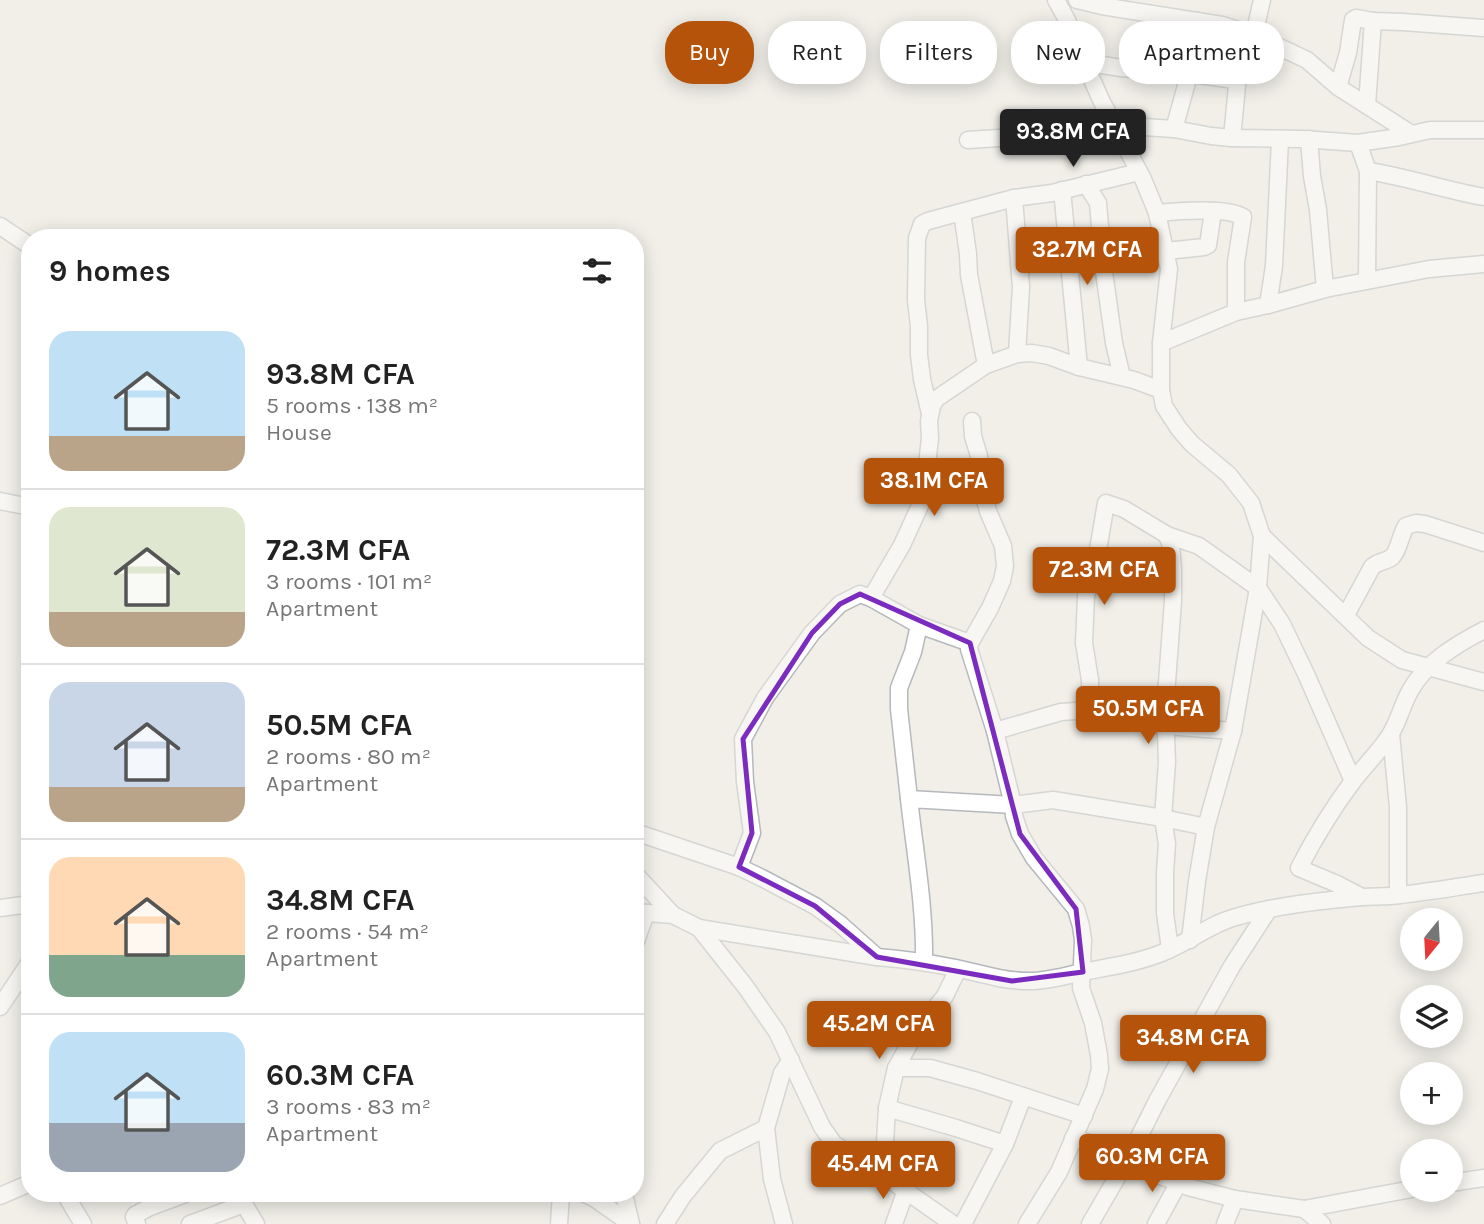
<!DOCTYPE html>
<html lang="en">
<head>
<meta charset="utf-8">
<style>
  body { margin:0; font-family:Karla,sans-serif; background:#f6f6f6; color:#222; height:100vh; display:flex; flex-direction:column; font-size:26px; white-space:nowrap }
  * { box-sizing:border-box; margin:0 }
  p { font-size:23px; color:#767676 }
  .icon { flex:none; width:38px; height:38px; fill:none; stroke:currentColor; stroke-width:2; stroke-linecap:round; stroke-linejoin:round }
  .map { position:relative; flex:1; overflow:hidden }
  .panel { position:absolute; left:21px; top:229px; width:623px; height:973px; display:flex; flex-direction:column; background:#fff; border-radius:28px; box-shadow:0 4px 18px #0003 }
  .panel>* { flex:none }
  .hud { position:absolute; left:665px; top:21px; width:665px; height:63px; display:flex; gap:14px }
  .needle { width:46px; rotate:198deg }
  .controls { position:absolute; left:1400px; top:908px; display:grid; gap:14px }
  .controls a { display:grid; place-items:center; width:63px; height:63px; border-radius:50%; background:#fff; box-shadow:0 4px 18px #0003; font-size:35px }
  .price { position:absolute; translate:-50% -60px; padding:0 16px; border-radius:7px; background:#b45309; color:#fff; font-size:23px; line-height:46px; filter:drop-shadow(0 2px 4px #0008) }
  .price::after { content:''; position:absolute; left:50%; top:42px; width:21px; height:16px; margin-left:-10px; background:inherit; clip-path:polygon(0 0,100% 0,50% 100%) }
  .price.selected { background:#222; color:#fff }
  ul { padding:0; list-style:none }
  li { display:flex; align-items:center; gap:21px; height:175px; padding:0 28px }
  li+li { border-top:2px solid #e0e0e0 }
  li span { display:grid; place-items:center; flex:none; width:196px; height:140px; border-radius:21px; color:#555 }
  li>.icon { margin-inline-start:auto }
  span .icon { width:84px; height:84px; fill:#fffc; stroke-width:1 }
  li b { font-size:30px }
  h2 { display:flex; justify-content:space-between; align-items:center; height:84px; padding:0 28px; font-size:30px }
  .pill { padding:0 24px; border-radius:28px; background:#fff; box-shadow:0 4px 18px #0003; font-size:24px; line-height:63px }
  .pill.selected { background:#b45309; color:#fff }
  .map>svg:first-child { display:block }
  .lines { fill:none; stroke-linecap:round; stroke-linejoin:round }
  .minor-casing { stroke:#b5b8bc; stroke-width:19 }
  .minor { stroke:#fff; stroke-width:16 }
  .marked { fill:none; stroke:#7b2cbf; stroke-width:5; stroke-linejoin:round }
</style>
</head>
<body>
<div class="map">
<svg width="1484" height="1224" viewBox="0 0 1484 1224">
  <rect width="100%" height="100%" fill="#f1efe8"/>
  <g class="lines">
    <defs>
      <g id="minor">
        <path d="M 1056,0 L 1067,20 L 1084,62 L 1102,102 L 1143,179 L 1157,213 L 1169,269 L 1161,343 L 1161,390 L 1164,406 L 1179,429 L 1192,444 L 1229,475 L 1251,503 L 1262,536 L 1258,588 L 1282,624 L 1306,674 L 1353,781"/>
        <path d="M 1077,0 L 1102,6 L 1222,25 L 1254,35 L 1307,60 L 1338,87 L 1410,133"/>
        <path d="M 1254,35 L 1262,0"/>
        <path d="M 1084,62 L 1121,68 L 1199,75 L 1235,80 L 1237,86 L 1232,138"/>
        <path d="M 1338,87 L 1348,53 L 1353,20 L 1356,18 L 1373,21 L 1403,22 L 1484,28"/>
        <path d="M 1367,105 L 1373,21"/>
        <path d="M 1114,125 L 1174,129 L 1211,136 L 1232,138 L 1302,139 L 1358,143 L 1399,137 L 1430,130 L 1484,130"/>
        <path d="M 1174,129 L 1189,75 L 1199,21"/>
        <path d="M 1309,139 L 1312,176 L 1318,210 L 1325,289"/>
        <path d="M 968,140 L 1014,137 L 1110,118"/>
        <path d="M 1358,143 L 1368,171 L 1367,280"/>
        <path d="M 1368,171 C 1407,177 1445,190 1484,197"/>
        <path d="M 1086,184 L 1098,203 L 1104,272 L 1114,343 L 1122,377"/>
        <path d="M 1062,190 L 1079,367"/>
        <path d="M 1014,198 L 1021,287 L 1017,354"/>
        <path d="M 962,212 L 968,254 L 969,275 L 986,365"/>
        <path d="M 1157,213 C 1176,211 1228,207 1243,217 L 1236,262 L 1236,312"/>
        <path d="M 0,226 L 30,246"/>
        <path d="M 1166,251 L 1204,247 L 1208,245 L 1213,212"/>
        <path d="M 1268,305 L 1274,266 L 1280,140"/>
        <path d="M 1161,343 L 1236,312 L 1268,305 L 1325,289 L 1429,269 L 1484,264"/>
        <path d="M 930,414 L 922,379 L 919,355 L 919,326 L 916,300 L 917,238 L 922,224 L 928,221 L 1014,198 L 1052,193 L 1139,172"/>
        <path d="M 972,421 L 973,436 L 979,456 L 981,486 L 988,511 L 1003,546 L 1005,566 L 1002,581 L 990,608 L 970,643 L 969,649 L 995,731 L 1013,805 L 1014,816 L 1020,834 L 1034,858 L 1076,909 L 1081,926 L 1083,940 L 1081,988 L 1093,1023 L 1099,1055 L 1100,1069 L 1095,1089 L 1059,1172 L 1027,1224"/>
        <path d="M 0,501 L 30,507"/>
        <path d="M 1167,535 L 1171,546 L 1173,569 L 1173,601 L 1165,709 L 1167,762 L 1163,818 L 1167,844 L 1165,872 L 1165,913 L 1170,949"/>
        <path d="M 1262,536 L 1368,638 L 1402,660 L 1484,682"/>
        <path d="M 871,598 L 902,545 L 923,499 L 930,438 L 929,421 L 932,406 L 936,399 L 986,365 L 1017,354 L 1032,353 L 1049,356 L 1079,367 L 1134,380 L 1161,390"/>
        <path d="M 1346,615 L 1372,567 C 1378,561 1386,562 1392,557 C 1398,552 1401,534 1406,526 L 1416,523 L 1425,524 L 1484,543"/>
        <path d="M 1091,710 L 1090,680 L 1084,643 L 1086,596 L 1097,556 L 1106,503 L 1124,509 L 1167,535 L 1199,546 L 1258,588 L 1233,731 L 1206,827 L 1197,881 L 1190,940"/>
        <path d="M 995,731 L 1061,712 L 1091,710 L 1165,726 L 1233,731"/>
        <path d="M 1391,734 L 1398,807 L 1398,895"/>
        <path d="M 909,799 L 899,709 L 899,688 L 913,652 L 919,625"/>
        <path d="M 635,832 L 739,867 L 762,878 L 815,906 L 840,924 L 877,957"/>
        <path d="M 739,867 L 752,833 L 745,782 L 743,739 L 765,698 L 812,633 L 840,604 L 860,594 L 871,598 L 919,625 L 970,643"/>
        <path d="M 635,874 L 673,915 L 699,928 L 745,986 L 777,1032 L 822,1127 L 834,1144 L 886,1177 L 953,1224"/>
        <path d="M 1362,897 L 1337,884 L 1299,868 C 1315,837 1332,809 1353,781 C 1365,765 1380,751 1390,735 C 1399,721 1402,705 1410,691 C 1425,663 1457,644 1484,630"/>
        <path d="M 0,908 L 30,904"/>
        <path d="M 635,912 L 673,915"/>
        <path d="M 699,928 L 877,957 C 903,959 930,963 956,968 C 982,974 1007,982 1034,981 C 1050,980 1066,976 1082,972 C 1109,967 1138,963 1164,952 C 1189,942 1210,924 1236,917 C 1277,905 1320,901 1362,897 C 1375,896 1387,897 1400,895 C 1428,892 1456,887 1484,883"/>
        <path d="M 635,944 L 646,913"/>
        <path d="M 924,962 C 925,907 915,853 909,799 L 1013,805 L 1053,800 L 1163,818 L 1206,827"/>
        <path d="M 0,1007 L 30,962"/>
        <path d="M 896,1068 L 930,1068 L 977,1081 L 1084,1116"/>
        <path d="M 887,1108 L 956,1128 L 1005,1144 L 1023,1097"/>
        <path d="M 1073,1138 L 1130,1155 L 1160,1176 L 1179,1182 L 1188,1187 L 1235,1199 L 1304,1209 L 1412,1189"/>
        <path d="M 886,1177 L 885,1142 L 887,1108 L 896,1068 L 917,1030 L 945,996 L 958,969"/>
        <path d="M 1451,1183 L 1484,1178"/>
        <path d="M 65,1194 L 83,1224"/>
        <path d="M 232,1194 L 244,1204 L 256,1224"/>
        <path d="M 585,1194 L 594,1198 L 631,1224"/>
        <path d="M 624,1194 L 631,1224"/>
        <path d="M 0,1196 L 30,1183"/>
        <path d="M 1304,1209 L 1322,1224"/>
        <path d="M 137,1224 L 134,1217 L 135,1215 L 150,1207 L 185,1194"/>
        <path d="M 190,1224 L 244,1204"/>
        <path d="M 559,1224 L 561,1194"/>
        <path d="M 665,1224 L 683,1196 L 720,1151 L 766,1128"/>
        <path d="M 784,1224 L 772,1179 L 766,1128 L 782,1073 L 791,1060"/>
        <path d="M 894,1224 L 906,1190"/>
        <path d="M 963,1224 L 1005,1144"/>
        <path d="M 1090,1224 L 1130,1155 L 1157,1101 L 1232,966 L 1269,909"/>
        <path d="M 1156,1224 L 1179,1182"/>
        <path d="M 1225,1224 L 1235,1199"/>
      </g>
    </defs>
    <!-- minor casing -->
    <use href="#minor" class="minor-casing"/>
    <!-- minor -->
    <use href="#minor" class="minor"/>
  </g>
  <!-- marked area -->
  <path d="M0 0H1484V1224H0ZM 860,594 L 970,643 L 1020,834 L 1076,909 L 1083,972 L 1012,981 L 877,957 L 815,906 L 739,867 L 752,833 L 743,739 L 812,633 L 840,604 Z" fill="#f1efe8" fill-opacity=".55" fill-rule="evenodd"/>
  <path class="marked" d="M 860,594 L 970,643 L 1020,834 L 1076,909 L 1083,972 L 1012,981 L 877,957 L 815,906 L 739,867 L 752,833 L 743,739 L 812,633 L 840,604 Z"/>
</svg>
<div class="controls">
<a><svg class="needle" viewBox="-14 -14 28 28"><path d="M0-13l5 13h-10z" fill="#e53935"/><path d="M0 13l5-13h-10z" fill="#767676"/></svg></a>
<a><svg class="icon" aria-label="layers" viewBox="0 0 24 24"><path d="M12 4l9 5-9 5-9-5zM3 14l9 5 9-5"/></svg></a>
<a>+</a>
<a>−</a>
</div>
<b class="price selected" style="left:1073px;top:169px">93.8M CFA</b>
<b class="price" style="left:1087px;top:287px">32.7M CFA</b>
<b class="price" style="left:934px;top:518px">38.1M CFA</b>
<b class="price" style="left:1104px;top:607px">72.3M CFA</b>
<b class="price" style="left:1148px;top:746px">50.5M CFA</b>
<b class="price" style="left:879px;top:1061px">45.2M CFA</b>
<b class="price" style="left:1193px;top:1075px">34.8M CFA</b>
<b class="price" style="left:1152px;top:1194px">60.3M CFA</b>
<b class="price" style="left:883px;top:1201px">45.4M CFA</b>
<div class="hud">
<a class="pill selected">Buy</a>
<a class="pill">Rent</a>
<a class="pill">Filters</a>
<a class="pill">New</a>
<a class="pill">Apartment</a>
</div>
<section class="panel">
<h2>9 homes<svg class="icon" aria-label="filters" viewBox="0 0 24 24"><path d="M4 7h16M4 17h16"/><circle cx="9" cy="7" r="2"/><circle cx="15" cy="17" r="2"/></svg></h2>
<ul>
<li><span style="background:linear-gradient(#bfe0f5 75%,#b9a48a 0)"><svg class="icon" aria-label="home" viewBox="0 0 24 24"><path d="M3 11l9-7 9 7M6 9v11h12V9"/></svg></span><div><b>93.8M CFA</b><p>5 rooms · 138 m²</p><p>House</p></div></li>
<li><span style="background:linear-gradient(#dfe7d0 75%,#b9a48a 0)"><svg class="icon" aria-label="home" viewBox="0 0 24 24"><path d="M3 11l9-7 9 7M6 9v11h12V9"/></svg></span><div><b>72.3M CFA</b><p>3 rooms · 101 m²</p><p>Apartment</p></div></li>
<li><span style="background:linear-gradient(#c9d6e8 75%,#b9a48a 0)"><svg class="icon" aria-label="home" viewBox="0 0 24 24"><path d="M3 11l9-7 9 7M6 9v11h12V9"/></svg></span><div><b>50.5M CFA</b><p>2 rooms · 80 m²</p><p>Apartment</p></div></li>
<li><span style="background:linear-gradient(#ffd9b3 70%,#7fa58c 0)"><svg class="icon" aria-label="home" viewBox="0 0 24 24"><path d="M3 11l9-7 9 7M6 9v11h12V9"/></svg></span><div><b>34.8M CFA</b><p>2 rooms · 54 m²</p><p>Apartment</p></div></li>
<li><span style="background:linear-gradient(#bfe0f5 65%,#9aa5b1 0)"><svg class="icon" aria-label="home" viewBox="0 0 24 24"><path d="M3 11l9-7 9 7M6 9v11h12V9"/></svg></span><div><b>60.3M CFA</b><p>3 rooms · 83 m²</p><p>Apartment</p></div></li>
</ul>
</section>
</div>
</body>
</html>
